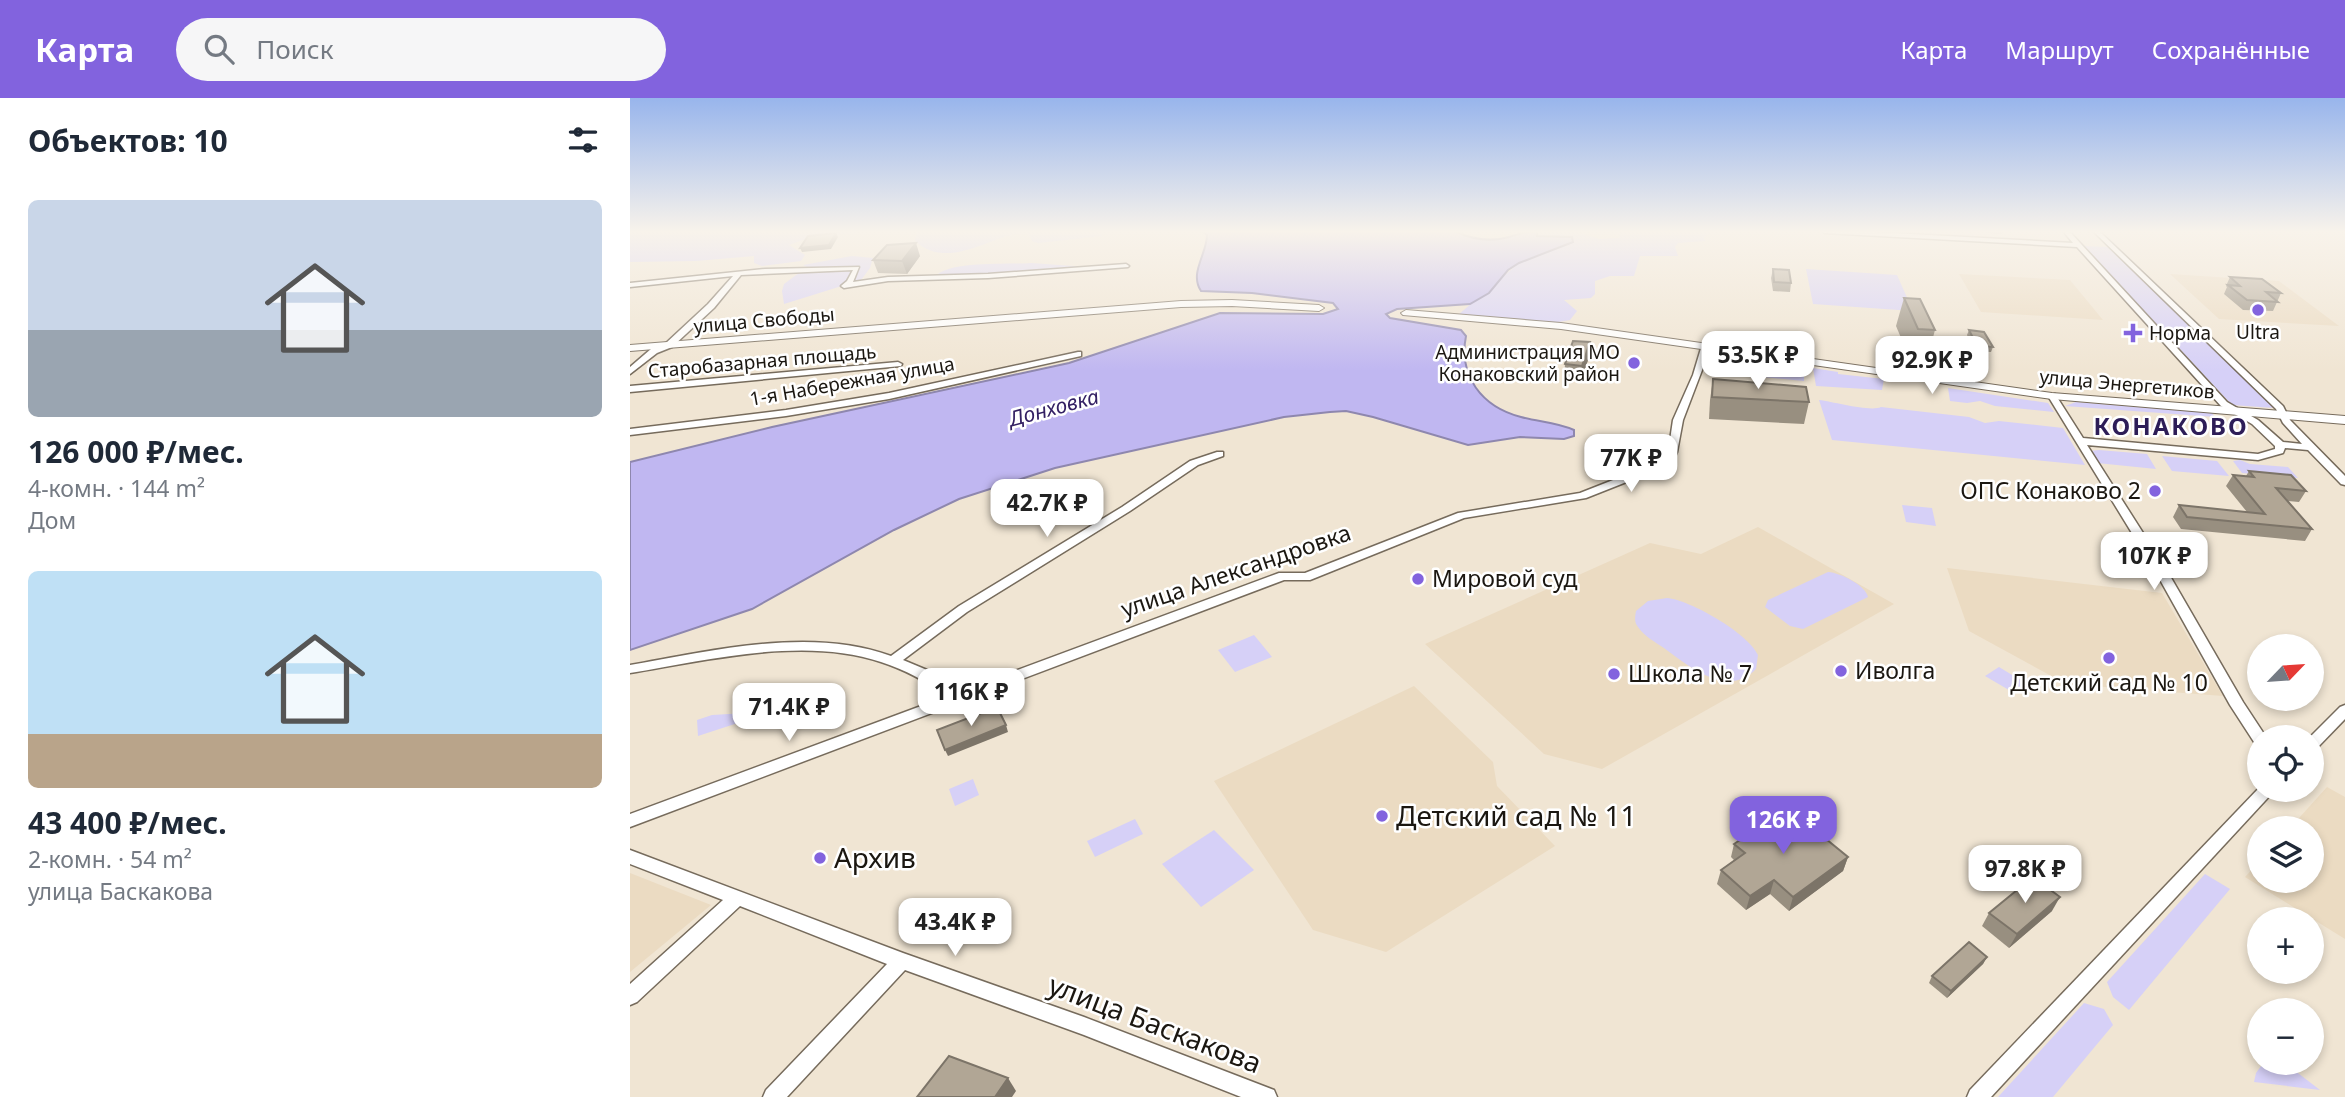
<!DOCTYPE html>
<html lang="ru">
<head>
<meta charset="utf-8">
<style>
  body { margin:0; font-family:"Noto Sans",sans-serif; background:#f6f6f7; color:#1f2937; height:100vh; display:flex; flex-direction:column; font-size:26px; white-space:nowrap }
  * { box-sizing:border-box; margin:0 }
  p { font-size:23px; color:#747a83 }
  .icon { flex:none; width:38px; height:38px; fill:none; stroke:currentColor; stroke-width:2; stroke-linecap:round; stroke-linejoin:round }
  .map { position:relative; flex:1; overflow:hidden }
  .sheet { display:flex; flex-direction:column; background:#fff; width:630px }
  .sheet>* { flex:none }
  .needle { width:46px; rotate:65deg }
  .fabs { position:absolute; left:1617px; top:536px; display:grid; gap:14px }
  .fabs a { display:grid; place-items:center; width:77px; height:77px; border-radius:50%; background:#fff; box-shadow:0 4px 10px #0003; font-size:35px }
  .price { position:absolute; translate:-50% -60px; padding:0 16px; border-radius:14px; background:#fff; color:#222; font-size:23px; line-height:46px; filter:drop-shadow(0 2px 4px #0008) }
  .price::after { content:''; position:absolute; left:50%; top:42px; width:21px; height:16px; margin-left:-10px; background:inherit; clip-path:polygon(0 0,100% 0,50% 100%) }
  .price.selected { background:#8263de; color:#fff }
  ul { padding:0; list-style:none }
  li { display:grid; align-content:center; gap:14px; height:371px; padding:0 28px }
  li span { display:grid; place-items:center; height:217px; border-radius:10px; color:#555 }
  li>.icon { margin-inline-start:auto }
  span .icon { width:126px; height:126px; fill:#fffc; stroke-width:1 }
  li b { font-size:30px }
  h2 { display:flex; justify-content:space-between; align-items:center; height:84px; padding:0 28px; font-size:30px }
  header { display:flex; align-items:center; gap:42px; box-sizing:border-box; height:98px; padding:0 35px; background:#8263de; color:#fff }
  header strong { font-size:33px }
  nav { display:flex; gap:38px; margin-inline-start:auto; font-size:24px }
  .search { width:490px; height:63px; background:#f6f6f7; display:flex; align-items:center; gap:18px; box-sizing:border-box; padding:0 24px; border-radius:38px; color:#747a83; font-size:26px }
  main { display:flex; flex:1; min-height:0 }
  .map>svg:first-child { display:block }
  .built { fill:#ebdbc2 }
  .green { fill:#d6d0f7 }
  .water { fill:#c0b7f1; stroke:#8e87ae; stroke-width:2 }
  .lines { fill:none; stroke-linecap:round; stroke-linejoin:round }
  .minor-casing { stroke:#766b5c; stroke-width:3 }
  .major-casing { stroke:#766b5c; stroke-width:2 }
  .minor { fill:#fff; fill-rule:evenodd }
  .major { fill:#fff; fill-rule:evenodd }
  .wall { fill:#988f80 }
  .shaded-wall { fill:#7c7468 }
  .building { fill:#b1a695; stroke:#7c7468; stroke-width:2 }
  .poi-dot { fill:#8263de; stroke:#fff; stroke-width:2.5 }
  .labels { text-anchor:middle; stroke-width:5; stroke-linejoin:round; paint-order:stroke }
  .far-street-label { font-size:19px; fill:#1b1711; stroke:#fff }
  .far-poi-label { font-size:19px; fill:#1b1711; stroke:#fff }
  .far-water-label { font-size:21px; font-style:italic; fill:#332063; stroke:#fff }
  .poi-label { font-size:23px; fill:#1b1711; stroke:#fff; text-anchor:start }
  .street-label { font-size:23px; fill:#1b1711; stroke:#fff }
  .far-district-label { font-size:24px; font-weight:bold; letter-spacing:2px; fill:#2d1d57; stroke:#fff }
  .near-poi-label { font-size:28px; fill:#1b1711; stroke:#fff; text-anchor:start }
  .near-street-label { font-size:28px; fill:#1b1711; stroke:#fff }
</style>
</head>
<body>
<header>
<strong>Карта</strong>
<div class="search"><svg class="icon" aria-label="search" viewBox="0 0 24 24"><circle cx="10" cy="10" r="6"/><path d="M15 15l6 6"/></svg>Поиск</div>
<nav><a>Карта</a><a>Маршрут</a><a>Сохранённые</a></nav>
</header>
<main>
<section class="sheet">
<h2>Объектов: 10<svg class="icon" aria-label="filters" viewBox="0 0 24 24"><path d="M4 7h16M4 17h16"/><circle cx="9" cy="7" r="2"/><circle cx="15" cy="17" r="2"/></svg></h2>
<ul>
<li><span style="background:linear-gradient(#c9d6e8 60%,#9aa5b1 0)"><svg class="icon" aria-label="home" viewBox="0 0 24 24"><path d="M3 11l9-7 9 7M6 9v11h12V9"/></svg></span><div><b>126 000 ₽/мес.</b><p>4-комн. · 144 m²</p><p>Дом</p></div></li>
<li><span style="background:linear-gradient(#bfe0f5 75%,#b9a48a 0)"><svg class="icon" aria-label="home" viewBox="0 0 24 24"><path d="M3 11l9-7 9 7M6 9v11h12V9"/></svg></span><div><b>43 400 ₽/мес.</b><p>2-комн. · 54 m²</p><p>улица Баскакова</p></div></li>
</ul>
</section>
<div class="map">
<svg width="1715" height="999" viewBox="0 0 1715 999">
  <rect width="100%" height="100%" fill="#f0e5d3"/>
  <!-- built -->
  <g class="built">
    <path d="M 1329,176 L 1440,182 L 1473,222 L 1351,214 Z"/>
    <path d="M 1540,176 L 1649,183 L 1709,228 L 1589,221 Z"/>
    <path d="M 1128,429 L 1264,506 L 972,671 L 914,656 L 795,546 L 1020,445 L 1071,456 Z"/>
    <path d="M 1317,470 L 1532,495 L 1593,598 L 1436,586 L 1339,533 Z"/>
    <path d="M 784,588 L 863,664 L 867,688 L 925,748 L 756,854 L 683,832 L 584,683 Z"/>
    <path d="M 1697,689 L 1715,699 L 1715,841 L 1615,779 L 1629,764 L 1629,782 L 1682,782 L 1682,730 L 1660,730 Z"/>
    <path d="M 0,775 L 81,807 L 0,874 Z"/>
  </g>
  <!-- green -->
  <g class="green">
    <path d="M 0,133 L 245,133 L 181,139 L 159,147 L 175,157 L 171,163 L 132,168 L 124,165 L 124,158 L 66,163 L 0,164 Z"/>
    <path d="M 287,133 L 469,133 L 472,138 L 408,145 L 402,143 L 398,134 C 361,136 320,174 285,143 Z"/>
    <path d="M 907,133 L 945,133 L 969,141 L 989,140 L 991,133 L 1084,133 L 1074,139 L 1075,143 L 1048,145 L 1045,149 L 1048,158 L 1010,158 L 1004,178 L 980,178 L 965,183 L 965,196 L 961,200 L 934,202 L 947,213 L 940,222 L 922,225 L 828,217 L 889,165 L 943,144 L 937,138 L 907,138 Z"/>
    <path d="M 1454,148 L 1479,149 L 1644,310 L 1602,307 Z"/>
    <path d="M 222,158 L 243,160 L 240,170 L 231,182 L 154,206 L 152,193 L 154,186 L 177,169 L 173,167 Z"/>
    <path d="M 401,165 L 458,169 L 305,179 C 318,162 380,167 401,165 Z"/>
    <path d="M 1176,171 L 1267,177 L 1283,213 L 1183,206 Z"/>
    <path d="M 1086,258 L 1174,270 L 1174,283 L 1080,274 Z"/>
    <path d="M 1183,270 L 1208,274 L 1208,276 L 1254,281 L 1252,292 L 1186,288 Z"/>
    <path d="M 1318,290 L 1418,305 L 1424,314 L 1365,308 L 1350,303 L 1337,305 L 1320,303 Z"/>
    <path d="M 1189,302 C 1205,304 1240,314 1251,309 L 1339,319 L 1355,325 L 1369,323 L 1433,330 L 1455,367 L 1202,342 Z"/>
    <path d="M 1446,304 L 1582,315 L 1585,319 L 1435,308 Z"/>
    <path d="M 1469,352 L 1517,356 L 1526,371 L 1467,365 L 1460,353 Z"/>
    <path d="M 1532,358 L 1587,363 L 1599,378 L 1542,373 Z"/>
    <path d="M 1610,362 L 1620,366 L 1658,369 L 1668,380 L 1612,375 L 1603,363 Z"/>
    <path d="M 1272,407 L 1302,410 L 1306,428 L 1276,424 Z"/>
    <path d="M 1198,474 C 1211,475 1235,487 1238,499 L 1173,531 L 1160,528 L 1135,509 L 1138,502 Z"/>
    <path d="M 1037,500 C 1060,502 1118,535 1128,557 L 1126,571 C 1098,601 1058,568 1034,550 C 1025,544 1014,538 1008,529 C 1004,524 1005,519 1006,513 L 1018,503 Z"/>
    <path d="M 624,537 L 642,559 L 605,574 L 588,552 Z"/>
    <path d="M 1369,569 L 1397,586 L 1384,595 L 1355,578 Z"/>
    <path d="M 116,615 L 117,622 L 68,638 L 67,622 L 82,617 Z"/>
    <path d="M 343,681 L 349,697 L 325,708 L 319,691 Z"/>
    <path d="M 505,721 L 513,736 L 465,759 L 457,743 Z"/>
    <path d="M 584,732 L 624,772 L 571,809 L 532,766 Z"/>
    <path d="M 1575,776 L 1600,791 L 1499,912 L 1483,899 L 1477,884 Z"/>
    <path d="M 1454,905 L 1474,911 L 1483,927 L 1423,999 L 1368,999 Z"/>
    <path d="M 1634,964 L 1664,972 L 1690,992 L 1624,984 L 1626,975 Z"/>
  </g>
  <!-- water -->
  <path class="water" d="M 572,133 L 824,133 C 841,141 861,144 879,139 C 890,136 895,133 907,133 L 907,138 L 942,139 L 943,144 L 889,165 L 878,172 L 859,195 L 840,206 L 767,211 L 756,216 L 760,220 L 831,232 L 836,238 C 828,278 852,309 891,319 C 909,324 926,324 944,332 L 944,338 L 934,341 L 890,339 L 838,347 L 743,319 L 716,313 L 700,314 L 654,319 L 425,370 L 329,401 L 264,432 L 122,511 L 0,552 L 0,364 L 142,329 L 439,265 L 590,215 L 693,216 L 708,211 L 703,205 L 622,195 L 571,193 C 559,175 577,156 577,137 Z"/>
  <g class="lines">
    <defs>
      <g id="minor">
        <path d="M 1192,133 L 1226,133 L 1443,145 L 1433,133 L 1439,133 L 1597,304 L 1628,322 L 1653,344 L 1672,346 L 1653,325 L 1646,311 L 1463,133 L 1469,133 L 1653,308 L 1660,322 L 1715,378 L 1715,387 L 1711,386 L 1678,352 L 1655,350 L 1653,355 L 1628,362 L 1457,347 L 1536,471 L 1613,604 L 1636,639 L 1629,639 L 1629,645 L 1624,644 L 1600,607 L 1524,471 L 1418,298 L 1425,296 L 1453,340 L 1628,356 L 1645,351 L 1645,348 L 1622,326 L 1591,308 L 1447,149 L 1195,135 Z"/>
        <path d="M 496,166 L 499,168 L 498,169 L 358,180 L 258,183 L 214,190 L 211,188 L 217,183 L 223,172 L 111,177 L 84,210 L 42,249 L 27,255 L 0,276 L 0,269 L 21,251 L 36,245 L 78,206 L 103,178 L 0,189 L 0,185 L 135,171 L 229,169 L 223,184 L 258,179 L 358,176 Z"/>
        <path d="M 1072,247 L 1079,249 L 1077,259 L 1053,322 L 1047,354 L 1042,366 L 956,400 L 834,420 L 680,482 L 654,482 L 0,729 L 0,716 L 318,598 C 297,584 276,572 251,564 C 175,538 78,562 0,575 L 0,567 C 81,553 181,528 261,558 L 329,508 L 492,409 L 560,363 L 587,354 L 593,354 L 593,358 L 568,367 L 500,413 L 337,514 L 273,562 L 297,572 L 331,593 L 649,475 L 675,475 L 828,415 L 950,395 L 1034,362 L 1039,349 L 1043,322 L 1063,277 Z"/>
        <path d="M 448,254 L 451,254 L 451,258 L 259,301 L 156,318 L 0,337 L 0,331 L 156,312 L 259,295 Z"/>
        <path d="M 268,264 L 272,266 L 271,268 L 0,294 L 0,288 Z"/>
        <path d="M 1715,607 L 1715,621 L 1687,650 L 1682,651 L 1680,639 L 1710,609 Z"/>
        <path d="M 1629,690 L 1646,691 L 1361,999 L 1337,999 L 1340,992 Z"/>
        <path d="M 0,752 L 273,855 L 454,919 L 644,992 L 647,999 L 611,999 L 454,937 L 275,872 L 157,999 L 133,999 L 136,992 L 257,866 L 110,808 L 7,904 L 0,907 L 0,886 L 93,802 L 0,766 Z"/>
      </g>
      <g id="major">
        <path d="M 602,202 L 689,207 L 694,210 L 689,213 L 602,208 L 551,209 L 0,253 L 0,247 L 551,203 Z"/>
        <path d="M 776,212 L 931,225 L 1422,295 L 1715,318 L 1715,326 L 1422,301 L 931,231 L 773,217 L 771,215 Z"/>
      </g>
    </defs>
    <!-- minor casing -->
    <use href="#minor" class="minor-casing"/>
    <!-- major casing -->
    <use href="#major" class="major-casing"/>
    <!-- minor -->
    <use href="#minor" class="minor"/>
    <!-- major -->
    <use href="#major" class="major"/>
  </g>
  <!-- wall -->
  <g class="wall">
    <path d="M 1357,133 L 1373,133 L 1372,136 L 1359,135 Z"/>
    <path d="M 290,158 L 277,176 L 248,175 L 243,162 Z"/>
    <path d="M 1143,171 L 1161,185 L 1160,194 L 1143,193 L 1141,180 Z"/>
    <path d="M 1600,179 L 1651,195 L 1643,213 L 1613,212 L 1594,196 L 1597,189 L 1596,188 Z"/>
    <path d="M 1274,200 L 1305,232 L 1297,262 L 1280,261 L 1266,228 Z"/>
    <path d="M 1339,232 L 1363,249 L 1361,254 L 1345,253 L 1337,237 Z"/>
    <path d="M 960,244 L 959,259 L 951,283 L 934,282 L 935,266 Z"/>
    <path d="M 1083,281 L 1179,304 L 1174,326 L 1079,321 L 1080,302 Z"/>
    <path d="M 1619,373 L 1676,393 L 1669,404 L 1658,403 L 1682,431 L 1675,443 L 1551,431 L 1543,419 L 1549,407 L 1617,414 L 1596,388 L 1603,377 L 1616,378 Z"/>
    <path d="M 1104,746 L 1218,759 L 1213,773 L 1159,813 L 1140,796 L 1116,812 L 1087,786 L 1091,772 L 1104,762 L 1101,759 Z"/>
    <path d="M 1422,813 L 1379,850 L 1352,828 L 1359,815 Z"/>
    <path d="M 1357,859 L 1353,866 L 1317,900 L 1299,885 L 1302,878 Z"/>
  </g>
  <!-- shaded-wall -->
  <g class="shaded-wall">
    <path d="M 206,135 L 208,139 L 201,151 L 172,154 L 170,150 Z"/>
    <path d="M 286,145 L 290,158 L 277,176 L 272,163 Z"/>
    <path d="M 960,244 L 959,259 L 951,283 L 952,268 Z"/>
    <path d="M 376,627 L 378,634 L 318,658 L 315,652 Z"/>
    <path d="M 1218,759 L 1213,773 L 1159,813 L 1163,799 Z"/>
    <path d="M 1144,782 L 1140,796 L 1116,812 L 1120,798 Z"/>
    <path d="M 1430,799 L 1422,813 L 1379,850 L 1387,836 Z"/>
    <path d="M 1357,859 L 1353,866 L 1317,900 L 1321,893 Z"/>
    <path d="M 378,980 L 386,993 L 382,999 L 365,999 Z"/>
  </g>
  <!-- building -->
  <g class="building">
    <path d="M 206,135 L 199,147 L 170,150 L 178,138 Z"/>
    <path d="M 286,145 L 272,163 L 243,162 L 257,147 Z"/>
    <path d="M 1143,171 L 1159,172 L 1161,185 L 1144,184 Z"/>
    <path d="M 1600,179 L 1632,181 L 1651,195 L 1636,194 L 1648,204 L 1617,202 L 1598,187 L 1610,188 Z"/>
    <path d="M 1274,200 L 1290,201 L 1305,232 L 1288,231 Z"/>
    <path d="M 1339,232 L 1354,234 L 1363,249 L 1347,248 Z"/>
    <path d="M 943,243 L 960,244 L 952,268 L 935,266 Z"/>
    <path d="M 1083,281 L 1176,289 L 1179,304 L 1082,299 Z"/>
    <path d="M 1619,373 L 1661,377 L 1676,393 L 1646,390 L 1682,431 L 1557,419 L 1549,407 L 1635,416 L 1603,377 L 1624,379 Z"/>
    <path d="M 367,609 L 376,627 L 315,652 L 307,632 Z"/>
    <path d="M 1158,710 L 1218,759 L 1163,799 L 1144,782 L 1120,798 L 1091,772 L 1115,755 L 1104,746 Z"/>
    <path d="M 1403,779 L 1430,799 L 1387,836 L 1359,815 Z"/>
    <path d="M 1339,844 L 1357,859 L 1321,893 L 1302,878 Z"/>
    <path d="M 319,958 L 378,980 L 365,999 L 287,999 Z"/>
  </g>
  <!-- sky -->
  <linearGradient id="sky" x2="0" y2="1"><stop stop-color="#98b5ec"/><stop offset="0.49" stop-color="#f8f3eb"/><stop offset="1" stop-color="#f8f3eb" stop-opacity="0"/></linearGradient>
  <rect width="1715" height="273" fill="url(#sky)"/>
  <!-- markers -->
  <g class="poi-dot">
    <circle cx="1628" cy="212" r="7"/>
    <path d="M1499.5 224.5h7v7h7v7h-7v7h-7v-7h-7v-7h7z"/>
    <circle cx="1004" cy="265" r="7"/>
    <circle cx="1525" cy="393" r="7"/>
    <circle cx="788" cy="481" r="7"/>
    <circle cx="1479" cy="560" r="7"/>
    <circle cx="1211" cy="573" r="7"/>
    <circle cx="984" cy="576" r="7"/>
    <circle cx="752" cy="718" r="7"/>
    <circle cx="190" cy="760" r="7"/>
  </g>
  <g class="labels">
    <!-- far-street labels -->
    <g class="far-street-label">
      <text transform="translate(134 222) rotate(-5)" y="7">улица Свободы</text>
      <text transform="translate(132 263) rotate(-5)" y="7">Старобазарная площадь</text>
      <text transform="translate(222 283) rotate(-10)" y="7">1-я Набережная улица</text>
      <text transform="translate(1497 286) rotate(5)" y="7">улица Энергетиков</text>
    </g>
    <!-- far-poi labels -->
    <g class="far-poi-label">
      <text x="1628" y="241">Ultra</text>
      <text x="1519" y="242" text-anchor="start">Норма</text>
      <text x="990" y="261" text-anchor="end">Администрация МО<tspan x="990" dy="22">Конаковский район</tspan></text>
    </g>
    <!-- far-water labels -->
    <g class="far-water-label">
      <text transform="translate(424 310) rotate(-15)" y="7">Донховка</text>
    </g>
    <!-- poi labels -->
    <g class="poi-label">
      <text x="1511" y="401" text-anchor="end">ОПС Конаково 2</text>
      <text x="802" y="489">Мировой суд</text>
      <text x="1225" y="581">Иволга</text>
      <text x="998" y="584">Школа № 7</text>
      <text x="1479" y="593" text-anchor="middle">Детский сад № 10</text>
    </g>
    <!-- street labels -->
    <g class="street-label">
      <text transform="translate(606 473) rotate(-19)" y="8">улица Александровка</text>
    </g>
    <!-- far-district labels -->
    <g class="far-district-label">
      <text x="1541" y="337">КОНАКОВО</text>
    </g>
    <!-- near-poi labels -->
    <g class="near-poi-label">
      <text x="766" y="728">Детский сад № 11</text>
      <text x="204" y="770">Архив</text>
    </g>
    <!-- near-street labels -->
    <g class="near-street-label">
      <text transform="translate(525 926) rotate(21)" y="10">улица Баскакова</text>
    </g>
  </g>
</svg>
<div class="fabs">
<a><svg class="needle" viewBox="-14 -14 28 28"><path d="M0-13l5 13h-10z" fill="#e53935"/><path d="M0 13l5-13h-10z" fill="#747a83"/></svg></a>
<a><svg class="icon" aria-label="locate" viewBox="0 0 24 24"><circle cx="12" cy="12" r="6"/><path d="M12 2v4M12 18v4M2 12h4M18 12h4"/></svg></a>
<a><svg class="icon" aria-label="layers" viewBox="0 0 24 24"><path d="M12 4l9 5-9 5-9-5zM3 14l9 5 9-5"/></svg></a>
<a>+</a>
<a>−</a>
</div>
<b class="price" style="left:1128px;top:293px">53.5K ₽</b>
<b class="price" style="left:1302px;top:298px">92.9K ₽</b>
<b class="price" style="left:1001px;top:396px">77K ₽</b>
<b class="price" style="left:417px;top:441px">42.7K ₽</b>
<b class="price" style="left:1524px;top:494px">107K ₽</b>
<b class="price" style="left:341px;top:630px">116K ₽</b>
<b class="price" style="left:159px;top:645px">71.4K ₽</b>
<b class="price selected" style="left:1153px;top:758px">126K ₽</b>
<b class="price" style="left:1395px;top:807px">97.8K ₽</b>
<b class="price" style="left:325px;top:860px">43.4K ₽</b>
</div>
</main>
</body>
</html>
